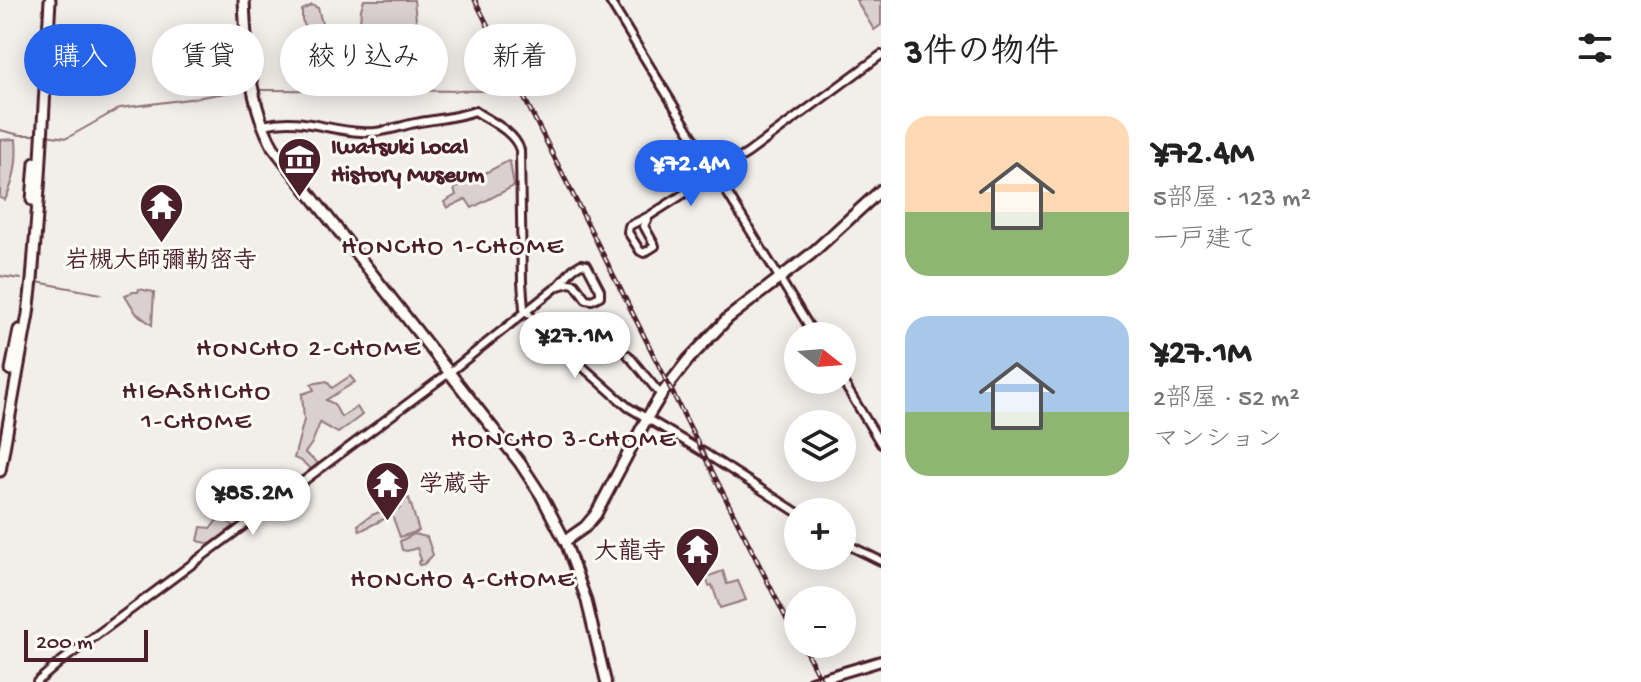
<!DOCTYPE html>
<html lang="ja">
<head>
<meta charset="utf-8">
<style>
  body { margin:0; font-family:"Gochi Hand","Klee One",sans-serif; background:#f6f6f6; color:#222; height:100vh; display:flex; flex-direction:column; font-size:30px; white-space:nowrap }
  * { box-sizing:border-box; margin:0 }
  p { font-size:26px; color:#767676 }
  .icon { flex:none; width:44px; height:44px; fill:none; stroke:currentColor; stroke-width:2; stroke-linecap:round; stroke-linejoin:round }
  .map { position:relative; flex:1; overflow:hidden }
  .side { display:flex; flex-direction:column; background:#fff; width:760px }
  .side>* { flex:none }
  .hud { position:absolute; left:24px; top:24px; width:736px; height:72px; display:flex; gap:16px }
  .needle { width:52px; rotate:107deg }
  .tools { position:absolute; left:784px; top:322px; display:grid; gap:16px }
  .tools a { display:grid; place-items:center; width:72px; height:72px; border-radius:50%; background:#fff; box-shadow:0 4px 20px #0003; font-size:40px }
  .scale { position:absolute; left:24px; bottom:20px; width:124px; box-sizing:border-box; padding-left:8px; border:4px solid #4a1f2b; border-top:0; font-size:22px; line-height:28px; white-space:nowrap; color:#4a1f2b; -webkit-text-stroke:6px #fdfcf7; paint-order:stroke }
  .price { position:absolute; translate:-50% -68px; padding:0 18px; border-radius:28px; background:#fff; color:#222; font-size:26px; line-height:52px; filter:drop-shadow(0 2px 4px #0008) }
  .price::after { content:''; position:absolute; left:50%; top:48px; width:24px; height:18px; margin-left:-12px; background:inherit; clip-path:polygon(0 0,100% 0,50% 100%) }
  .price.active { background:#2563eb; color:#fff }
  ul { padding:0; list-style:none }
  li { display:flex; align-items:center; gap:24px; height:200px; padding:0 24px }
  li span { display:grid; place-items:center; flex:none; width:224px; height:160px; border-radius:24px; color:#555 }
  li>.icon { margin-inline-start:auto }
  span .icon { width:96px; height:96px; fill:#fffc; stroke-width:1 }
  li b { font-size:34px }
  h2 { display:flex; justify-content:space-between; align-items:center; height:96px; padding:0 24px; font-size:34px }
  .tag { padding:0 28px; border-radius:36px; background:#fff; box-shadow:0 4px 20px #0003; font-size:28px; line-height:72px }
  .tag.active { background:#2563eb; color:#fff }
  main { display:flex; flex:1; min-height:0 }
  .map>svg:first-child { display:block }
  .green { fill:#d9d0cf; stroke:#92787d; stroke-width:2 }
  .lines { fill:none; stroke-linecap:round; stroke-linejoin:round }
  .stream { stroke:#8b6f75; stroke-width:2 }
  .tertiary-casing { stroke:#4a1f2b; stroke-width:12 }
  .secondary-casing { stroke:#4a1f2b; stroke-width:12 }
  .primary-casing { stroke:#4a1f2b; stroke-width:14 }
  .trunk-casing { stroke:#4a1f2b; stroke-width:15 }
  .tertiary { stroke:#fdfcf7; stroke-width:6 }
  .secondary { stroke:#fdfcf7; stroke-width:6 }
  .primary { stroke:#fdfcf7; stroke-width:8 }
  .trunk { stroke:#fdfcf7; stroke-width:9 }
  .rail-casing { stroke:#4a1f2b; stroke-width:5 }
  .rail { stroke:#fdfcf7; stroke-width:2; stroke-dasharray:6; stroke-linecap:butt }
  .labels { text-anchor:middle; stroke-width:6; stroke-linejoin:round; paint-order:stroke }
  .poi-label { font-size:24px; font-weight:bold; fill:#4a1f2b; stroke:#fdfcf7; text-anchor:start }
  .neighbourhood-label { font-size:26px; letter-spacing:2px; fill:#4a1f2b; stroke:#fdfcf7 }
</style>
</head>
<body>
<main>
<div class="map">
<svg width="881" height="682" viewBox="0 0 881 682">
  <rect width="100%" height="100%" fill="#f2efeb"/>
  <filter id="ink" filterUnits="userSpaceOnUse"><feTurbulence type="fractalNoise" baseFrequency=".0125" numOctaves="2"/><feDisplacementMap in="SourceGraphic" scale="16" xChannelSelector="R" yChannelSelector="G"/><feConvolveMatrix kernelMatrix="1 2 1 2 8 2 1 2 1" color-interpolation-filters="sRGB"/></filter>
  <g filter="url(#ink)">
    <!-- green -->
    <g class="green">
      <path d="M 364,0 L 414,0 L 416,19 L 414,34 L 406,43 L 380,49 L 358,61 L 348,60 L 325,45 L 311,38 L 302,20 L 302,10 L 312,5 L 318,8 L 323,27 L 348,41 L 359,36 L 361,9 Z"/>
      <path d="M 856,0 L 881,0 L 881,25 L 874,30 Z"/>
      <path d="M 16,139 C 18,161 15,180 5,200 L 0,198 L 0,140 Z"/>
      <path d="M 508,161 L 510,162 L 514,186 L 472,208 L 466,199 L 447,208 L 444,202 L 456,195 L 454,189 Z"/>
      <path d="M 139,289 L 154,292 L 152,325 L 136,313 L 125,295 L 133,292 L 138,292 Z"/>
      <path d="M 350,376 L 355,382 L 326,400 L 334,404 L 341,417 L 357,407 L 362,415 L 338,433 L 320,423 L 312,443 L 305,453 L 318,463 L 311,469 L 301,461 L 294,458 L 304,420 L 302,394 L 314,390 L 311,384 L 327,381 L 332,388 Z"/>
      <path d="M 409,498 L 419,531 L 400,537 L 392,515 L 360,531 L 358,525 L 372,515 L 388,509 L 390,512 L 400,508 L 398,502 Z"/>
      <path d="M 220,516 L 234,526 L 211,544 L 198,541 L 201,527 L 211,528 Z"/>
      <path d="M 414,534 L 427,537 L 433,555 L 424,564 L 419,565 L 418,562 L 421,560 L 417,548 L 407,551 L 402,550 L 400,541 Z"/>
      <path d="M 723,571 L 727,584 L 738,581 L 746,600 L 720,608 L 712,585 L 709,586 L 706,577 Z"/>
    </g>
    <g class="lines">
      <!-- stream -->
      <g class="stream">
        <path d="M 255,90 L 513,91"/>
        <path d="M 0,130 L 20,135 L 38,135"/>
        <path d="M 45,135 L 67,138 L 120,108 L 189,99 L 249,89"/>
        <path d="M 0,276 L 21,279"/>
        <path d="M 37,282 L 101,294"/>
      </g>
      <defs>
        <g id="tertiary">
          <path d="M 609,0 L 815,336"/>
          <path d="M 263,125 C 302,116 324,130 361,132 C 379,134 397,127 415,123 C 435,119 456,118 475,111 C 490,121 514,131 520,150 L 522,282 L 524,309 L 557,344 L 628,407 L 703,452 L 798,513"/>
          <path d="M 649,216 L 644,226 L 655,246 L 644,253 L 640,251 L 628,232 L 629,226 L 649,216 L 748,153 L 881,55"/>
          <path d="M 581,264 L 587,265 L 600,290 L 600,296 L 592,300 L 586,299 L 575,284 L 569,283 L 558,286 L 573,269 Z"/>
          <path d="M 628,355 L 661,395"/>
          <path d="M 842,380 L 881,444"/>
          <path d="M 842,542 L 881,561"/>
        </g>
        <path id="secondary" d="M 37,682 L 59,663 L 450,372 L 558,286"/>
        <g id="primary">
          <path d="M 565,541 L 586,599 L 606,682"/>
          <path d="M 811,682 L 881,661"/>
        </g>
        <g id="trunk">
          <path d="M 244,0 C 246,49 249,103 273,147 L 520,463 L 541,495 L 565,541 L 585,527 L 596,514 L 647,418 L 661,395 L 688,360 L 728,318 L 811,254 L 881,190"/>
          <path d="M 32,200 L 35,163"/>
          <path d="M 11,370 L 19,330"/>
          <path d="M 0,471 L 28,314 L 32,280 L 40,176 L 50,0"/>
        </g>
      </defs>
      <!-- tertiary casing -->
      <use href="#tertiary" class="tertiary-casing"/>
      <!-- secondary casing -->
      <use href="#secondary" class="secondary-casing"/>
      <!-- primary casing -->
      <use href="#primary" class="primary-casing"/>
      <!-- trunk casing -->
      <use href="#trunk" class="trunk-casing"/>
      <!-- tertiary -->
      <use href="#tertiary" class="tertiary"/>
      <!-- secondary -->
      <use href="#secondary" class="secondary"/>
      <!-- primary -->
      <use href="#primary" class="primary"/>
      <!-- trunk -->
      <use href="#trunk" class="trunk"/>
      <defs>
        <g id="rail">
          <path d="M 475,0 L 798,642"/>
          <path d="M 802,644 L 822,682"/>
        </g>
      </defs>
      <!-- rail casing -->
      <use href="#rail" class="rail-casing"/>
      <!-- rail -->
      <use href="#rail" class="rail"/>
    </g>
  </g>
  <!-- icons -->
  <defs>
    <symbol id="museum-pin" viewBox="-11 -11 22 30"><path d="M0 17L-7.5 6A9.5 9.5 0 1 1 7.5 6Z" fill="#4a1f2b" stroke="#fdfcf7"/><path d="M0-6L6-3V-2H-6V-3ZM-5-1h2V3h-2ZM-1-1h2V3h-2ZM3-1h2V3H3ZM-6 4H6V6H-6Z" fill="#fff"/></symbol>
    <symbol id="temple-pin" viewBox="-11 -11 22 30"><path d="M0 17L-7.5 6A9.5 9.5 0 1 1 7.5 6Z" fill="#4a1f2b" stroke="#fdfcf7"/><path d="M0-6L5-2H3V0L6.5 2.5H4V6H1.5V3h-3V6H-4V2.5H-6.5L-3 0V-2H-5Z" fill="#fff"/></symbol>
  </defs>
  <g fill-rule="evenodd">
    <use href="#museum-pin" x="274" y="134" width="51" height="69"/>
    <use href="#temple-pin" x="136" y="180" width="51" height="69"/>
    <use href="#temple-pin" x="362" y="458" width="51" height="69"/>
    <use href="#temple-pin" x="672" y="524" width="51" height="69"/>
  </g>
  <g class="labels">
    <!-- poi labels -->
    <g class="poi-label">
      <text x="331" y="153">Iwatsuki Local<tspan x="331" dy="28">History Museum</tspan></text>
      <text x="161" y="267" text-anchor="middle">岩槻大師彌勒密寺</text>
      <text x="419" y="491">学蔵寺</text>
      <text x="666" y="558" text-anchor="end">大龍寺</text>
    </g>
    <!-- neighbourhood labels -->
    <g class="neighbourhood-label">
      <text x="453" y="253">HONCHO 1-CHOME</text>
      <text x="309" y="355">HONCHO 2-CHOME</text>
      <text x="197" y="398">HIGASHICHO<tspan x="197" dy="30">1-CHOME</tspan></text>
      <text x="564" y="446">HONCHO 3-CHOME</text>
      <text x="463" y="586">HONCHO 4-CHOME</text>
    </g>
  </g>
</svg>
<div class="tools">
<a><svg class="needle" viewBox="-14 -14 28 28"><path d="M0-13l5 13h-10z" fill="#e53935"/><path d="M0 13l5-13h-10z" fill="#767676"/></svg></a>
<a><svg class="icon" aria-label="layers" viewBox="0 0 24 24"><path d="M12 4l9 5-9 5-9-5zM3 14l9 5 9-5"/></svg></a>
<a>+</a>
<a>−</a>
</div>
<div class="scale">200 m</div>
<b class="price active" style="left:691px;top:208px">¥72.4M</b>
<b class="price" style="left:575px;top:380px">¥27.1M</b>
<b class="price" style="left:253px;top:537px">¥85.2M</b>
<div class="hud">
<a class="tag active">購入</a>
<a class="tag">賃貸</a>
<a class="tag">絞り込み</a>
<a class="tag">新着</a>
</div>
</div>
<section class="side">
<h2>3件の物件<svg class="icon" aria-label="filters" viewBox="0 0 24 24"><path d="M4 7h16M4 17h16"/><circle cx="9" cy="7" r="2"/><circle cx="15" cy="17" r="2"/></svg></h2>
<ul>
<li><span style="background:linear-gradient(#ffd9b3 60%,#8fb573 0)"><svg class="icon" aria-label="home" viewBox="0 0 24 24"><path d="M3 11l9-7 9 7M6 9v11h12V9"/></svg></span><div><b>¥72.4M</b><p>5部屋 · 123 m²</p><p>一戸建て</p></div></li>
<li><span style="background:linear-gradient(#a9c7e8 60%,#8fb573 0)"><svg class="icon" aria-label="home" viewBox="0 0 24 24"><path d="M3 11l9-7 9 7M6 9v11h12V9"/></svg></span><div><b>¥27.1M</b><p>2部屋 · 52 m²</p><p>マンション</p></div></li>
</ul>
</section>
</main>
</body>
</html>
